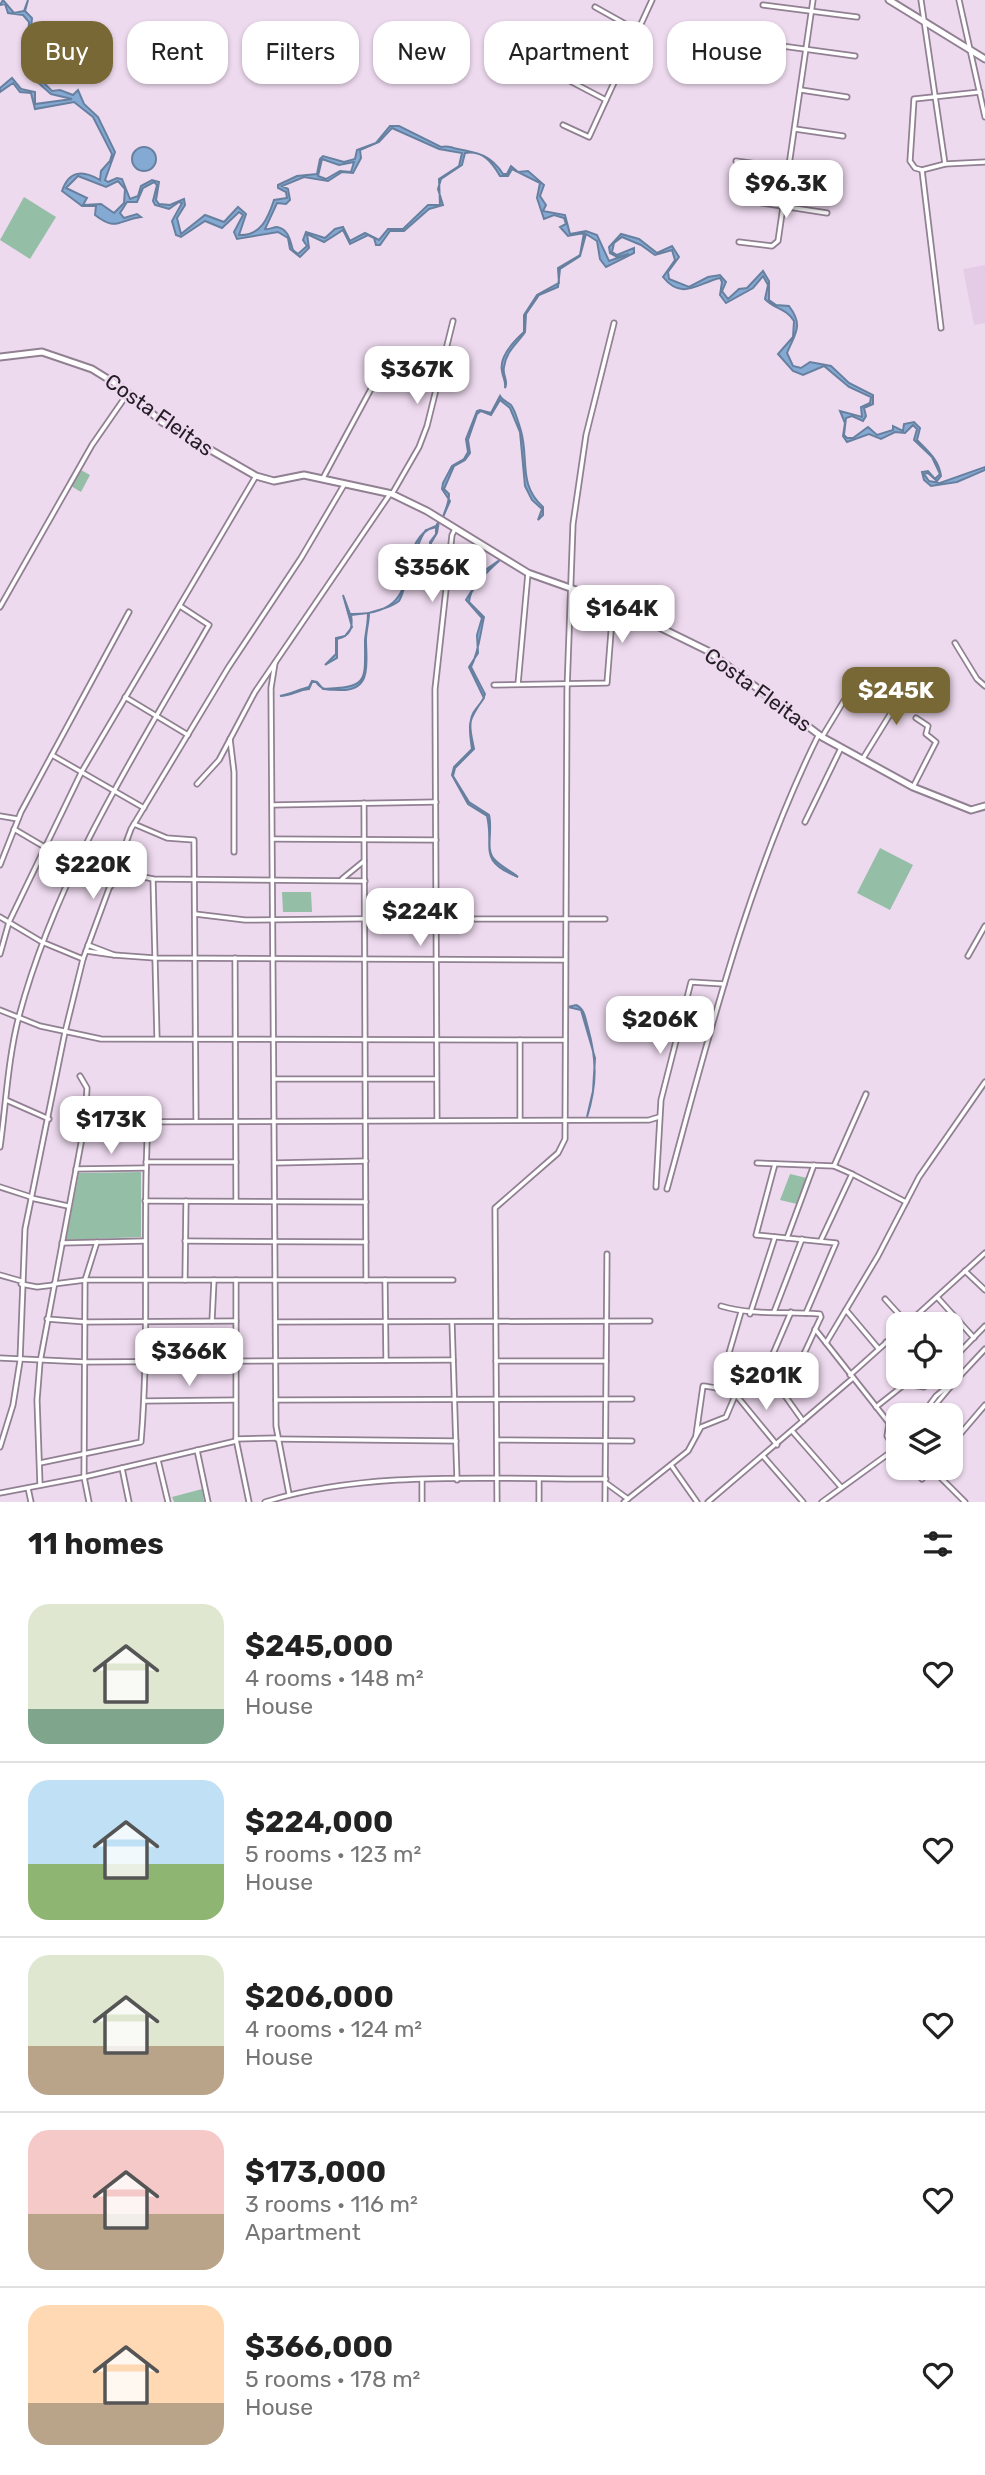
<!DOCTYPE html>
<html lang="en">
<head>
<meta charset="utf-8">
<style>
  body { margin:0; font-family:Rubik,sans-serif; background:#f6f6f6; color:#222; height:100vh; display:flex; flex-direction:column; font-size:26px; white-space:nowrap }
  * { box-sizing:border-box; margin:0 }
  p { font-size:23px; color:#767676 }
  .icon { flex:none; width:38px; height:38px; fill:none; stroke:currentColor; stroke-width:2; stroke-linecap:round; stroke-linejoin:round }
  .map { position:relative; height:1502px; overflow:hidden }
  .side { display:flex; flex-direction:column; background:#fff; flex:1 }
  .side>* { flex:none }
  .hud { position:absolute; left:21px; top:21px; width:943px; height:63px; display:flex; gap:14px }
  .buttons { position:absolute; left:886px; top:1312px; display:grid; gap:14px }
  .buttons a { display:grid; place-items:center; width:77px; height:77px; border-radius:14px; background:#fff; box-shadow:0 2px 5px #0004; font-size:35px }
  .price { position:absolute; translate:-50% -60px; padding:0 16px; border-radius:14px; background:#fff; color:#222; font-size:23px; line-height:46px; filter:drop-shadow(0 2px 4px #0008) }
  .price::after { content:''; position:absolute; left:50%; top:42px; width:21px; height:16px; margin-left:-10px; background:inherit; clip-path:polygon(0 0,100% 0,50% 100%) }
  .price.active { background:#776836; color:#fff }
  ul { padding:0; list-style:none }
  li { display:flex; align-items:center; gap:21px; height:175px; padding:0 28px }
  li+li { border-top:2px solid #e0e0e0 }
  li span { display:grid; place-items:center; flex:none; width:196px; height:140px; border-radius:21px; color:#555 }
  li>.icon { margin-inline-start:auto }
  span .icon { width:84px; height:84px; fill:#fffc; stroke-width:1 }
  li b { font-size:30px }
  h2 { display:flex; justify-content:space-between; align-items:center; height:84px; padding:0 28px; font-size:30px }
  .chip { padding:0 24px; border-radius:21px; background:#fff; box-shadow:0 2px 5px #0004; font-size:24px; line-height:63px }
  .chip.active { background:#776836; color:#fff }
  .map>svg:first-child { display:block }
  .built { fill:#e5cce6 }
  .green { fill:#95bea6 }
  .water { fill:#84aad4; stroke:#6780a0; stroke-width:2; fill-rule:evenodd }
  .lines { fill:none; stroke-linecap:round; stroke-linejoin:round }
  .minor-casing { stroke:#918092; stroke-width:7 }
  .secondary-casing { stroke:#918092; stroke-width:9 }
  .minor { stroke:#fff; stroke-width:3.5 }
  .secondary { stroke:#fff; stroke-width:5 }
  .labels { text-anchor:middle; stroke-width:5; stroke-linejoin:round; paint-order:stroke }
  .street-label { font-size:21px; fill:#241d25; stroke:#eedaef }
</style>
</head>
<body>
<div class="map">
<svg width="985" height="1502" viewBox="0 0 985 1502">
  <rect width="100%" height="100%" fill="#eedaef"/>
  <!-- built -->
  <path class="built" d="M 985,265 L 985,323 L 974,325 L 963,269 Z"/>
  <!-- green -->
  <g class="green">
    <path d="M 24,197 L 56,217 L 30,259 L 0,240 Z"/>
    <path d="M 81,470 L 90,475 L 81,492 L 71,486 Z"/>
    <path d="M 880,848 L 913,865 L 890,910 L 857,893 Z"/>
    <path d="M 282,892 L 311,892 L 312,912 L 283,912 Z"/>
    <path d="M 141,1172 L 141,1237 L 66,1240 L 79,1173 Z"/>
    <path d="M 790,1174 L 807,1178 L 797,1204 L 780,1200 Z"/>
    <path d="M 202,1489 L 204,1502 L 174,1502 L 172,1497 Z"/>
  </g>
  <!-- water -->
  <g class="water">
    <path d="M 3,0 L 14,13 L 24,11 L 28,0 L 25,11 L 32,18 L 29,50 L 39,68 L 35,74 L 52,91 L 60,90 L 73,95 L 78,90 L 84,104 L 98,117 L 115,152 L 105,180 L 108,182 L 117,178 L 122,179 L 130,199 L 138,196 L 141,186 L 152,180 L 159,182 L 156,200 L 159,204 L 170,205 L 184,199 L 185,205 L 177,218 L 181,234 L 205,215 L 224,222 L 238,207 L 246,214 L 239,235 C 261,236 268,218 274,200 L 287,198 L 286,192 L 278,188 L 278,185 L 297,176 L 317,174 L 320,159 L 323,156 L 344,162 L 355,159 L 357,150 L 376,143 L 390,126 L 399,126 L 441,147 C 449,145 451,148 458,149 C 479,153 491,155 503,174 L 507,174 L 511,166 L 518,172 L 528,171 L 544,185 L 540,196 L 546,205 L 543,211 L 565,215 L 570,234 L 586,231 L 597,235 L 609,261 L 629,254 L 617,257 L 610,253 L 609,247 L 621,234 L 639,239 L 657,253 L 672,246 L 679,257 L 668,272 L 669,279 L 689,287 L 708,277 L 720,275 L 726,282 L 722,291 L 728,299 L 739,289 L 747,288 L 763,271 L 769,281 L 769,300 L 776,305 L 789,306 C 804,326 795,333 787,353 L 793,366 L 801,368 L 810,362 L 831,366 L 849,383 L 873,395 L 873,404 L 864,408 L 866,416 L 863,421 L 852,416 L 846,418 L 844,435 L 847,438 L 853,438 L 868,427 L 877,435 L 893,430 L 893,426 L 903,431 L 904,424 L 914,422 L 920,428 L 917,440 C 928,451 939,460 941,476 L 937,481 L 928,473 L 924,474 L 929,481 L 940,483 L 985,467 L 985,470 L 957,482 L 931,486 L 924,480 L 922,472 L 928,471 L 935,479 L 940,474 L 932,457 L 914,440 L 917,429 L 913,425 L 905,433 L 895,432 L 881,439 L 869,434 L 847,442 L 843,436 L 845,423 L 840,411 L 862,417 L 861,407 L 870,403 L 871,397 L 849,387 L 824,366 L 803,375 L 793,371 L 778,354 L 793,337 L 794,321 C 786,308 774,309 765,299 L 768,285 L 763,276 L 753,288 L 726,303 L 720,295 L 722,282 L 720,278 C 698,283 682,301 663,277 L 675,260 L 672,250 L 655,255 L 641,245 L 622,237 L 614,243 L 612,252 L 617,255 L 634,248 L 634,253 L 606,267 L 600,259 L 597,241 L 586,234 L 580,256 L 560,269 L 558,287 L 539,295 L 526,314 L 525,332 C 518,343 506,351 504,367 C 502,376 509,380 505,388 C 506,380 503,379 502,371 C 499,357 514,341 524,332 L 524,315 L 537,295 L 559,283 L 558,268 L 580,255 L 584,233 L 568,236 L 560,227 L 566,224 L 564,218 L 554,215 L 544,219 L 537,198 L 540,183 L 512,169 L 508,176 L 500,176 C 492,162 483,150 465,153 L 462,165 L 441,179 L 438,189 L 443,205 L 429,209 L 404,231 L 390,231 L 380,245 L 376,245 L 374,238 L 368,235 L 350,244 L 343,230 L 324,242 L 307,234 L 309,248 L 300,257 L 290,249 L 288,238 L 278,232 L 237,239 L 234,232 L 243,215 L 239,212 L 222,228 L 205,221 L 181,237 L 176,235 L 172,221 L 182,203 L 179,202 L 169,209 L 155,205 L 153,201 L 157,185 L 154,182 L 143,188 L 137,202 L 127,202 L 120,213 L 124,218 L 137,214 L 141,217 C 118,220 117,232 95,215 L 96,206 L 82,206 L 62,191 C 69,170 83,170 100,180 L 101,171 L 110,161 L 112,154 L 93,117 L 74,102 L 35,109 L 31,93 L 20,92 L 13,83 L 0,92 L 0,88 L 12,78 L 21,89 L 35,92 L 35,104 L 72,99 L 51,94 L 34,79 L 35,63 L 27,52 L 29,22 L 23,15 L 8,13 L 5,4 L 0,5 ZM 392,128 L 439,149 L 462,153 L 459,166 L 439,179 L 440,205 L 428,205 L 403,229 L 388,229 L 379,240 L 365,233 L 350,241 L 343,227 L 335,229 L 325,238 L 306,232 L 303,240 L 307,246 L 298,254 L 293,250 C 290,241 289,229 277,227 C 273,227 269,230 265,229 L 277,203 L 286,204 L 290,200 L 288,189 L 282,186 L 304,177 L 328,181 L 342,172 L 353,173 L 361,158 L 360,150 L 379,142 ZM 322,159 L 339,165 L 354,162 L 351,172 L 340,171 L 326,179 L 318,176 ZM 78,176 L 106,187 L 118,181 L 125,189 L 124,203 L 114,213 L 101,204 L 83,205 L 87,198 L 66,188 Z"/>
    <circle cx="144" cy="159" r="12"/>
    <path d="M 500,396 C 502,400 506,401 511,405 C 515,410 519,424 521,431 C 529,459 518,485 543,507 L 543,515 L 538,520 L 542,509 L 532,500 L 525,486 L 520,432 L 510,408 L 500,400 L 491,415 L 481,411 L 477,414 L 468,440 L 470,453 L 465,460 L 454,466 L 444,489 L 449,494 C 449,504 446,507 443,517 L 450,501 L 442,489 L 443,483 L 452,466 L 464,459 L 468,452 L 466,439 L 477,411 L 480,410 L 491,413 Z"/>
    <path d="M 439,521 L 437,533 L 431,543 L 432,567 L 430,542 L 436,534 L 436,527 L 426,530 C 414,544 404,596 399,601 C 389,609 379,609 369,613 C 369,622 366,631 366,640 C 366,662 373,691 340,690 C 330,689 323,692 316,682 L 312,682 L 309,689 C 297,690 292,696 280,696 C 290,694 298,690 309,687 L 312,681 L 317,682 L 323,689 C 369,687 365,682 365,640 C 366,631 368,623 368,613 L 351,615 C 353,627 351,636 337,639 L 337,658 L 325,665 L 336,654 L 336,638 L 345,636 L 352,627 L 343,595 L 350,614 C 434,616 388,542 436,526 Z"/>
    <path d="M 501,559 C 492,568 470,585 469,602 L 484,617 C 480,635 479,651 471,667 L 485,694 C 483,702 481,702 476,709 C 466,721 472,737 474,749 L 455,768 L 453,776 L 469,802 L 489,815 C 493,830 485,849 494,859 C 501,867 511,871 518,877 C 476,860 495,848 487,816 L 468,804 L 452,775 L 454,767 L 472,749 C 468,723 468,720 484,698 L 469,667 L 478,653 L 477,635 L 482,618 L 466,600 L 484,571 Z"/>
    <path d="M 576,1005 C 585,1009 585,1018 588,1028 C 597,1060 597,1085 587,1117 L 593,1091 L 595,1058 L 581,1010 L 568,1007 Z"/>
  </g>
  <g class="lines">
    <defs>
      <g id="minor">
        <path d="M 921,0 L 945,164"/>
        <path d="M 959,0 L 985,117"/>
        <path d="M 763,5 L 857,17"/>
        <path d="M 595,7 L 638,31"/>
        <path d="M 760,43 L 855,56"/>
        <path d="M 582,44 L 623,62"/>
        <path d="M 568,80 L 606,100"/>
        <path d="M 801,90 L 847,97"/>
        <path d="M 563,125 L 589,137 L 652,0"/>
        <path d="M 795,129 L 843,136"/>
        <path d="M 736,161 L 829,174"/>
        <path d="M 922,170 L 915,168 L 910,161 L 914,99 L 980,92"/>
        <path d="M 749,201 L 827,213"/>
        <path d="M 739,242 L 772,246 L 778,241 L 813,0"/>
        <path d="M 941,328 L 922,170 L 945,164 L 985,162"/>
        <path d="M 323,478 L 371,389 L 385,379 L 410,376"/>
        <path d="M 392,494 L 419,447 L 427,426 L 453,321"/>
        <path d="M 0,607 L 92,445 L 128,393"/>
        <path d="M 955,643 L 977,679 L 985,686"/>
        <path d="M 275,663 L 271,688 L 276,1426 L 289,1494"/>
        <path d="M 518,684 L 528,573"/>
        <path d="M 494,685 L 607,683 L 613,606"/>
        <path d="M 125,697 L 188,735"/>
        <path d="M 822,737 L 851,689"/>
        <path d="M 230,739 L 234,772 L 234,852"/>
        <path d="M 52,755 L 144,808"/>
        <path d="M 862,760 L 910,682"/>
        <path d="M 197,784 L 219,760 L 255,692 L 390,494"/>
        <path d="M 913,787 L 936,742 L 926,734 L 928,726 L 916,718"/>
        <path d="M 364,803 L 366,1280"/>
        <path d="M 273,805 L 436,802"/>
        <path d="M 0,816 L 18,819"/>
        <path d="M 805,822 L 841,748"/>
        <path d="M 134,824 L 167,838 L 194,840 L 196,1119"/>
        <path d="M 14,829 L 111,886"/>
        <path d="M 273,839 L 436,840"/>
        <path d="M 0,865 L 21,812 L 129,612"/>
        <path d="M 116,871 L 153,879 L 365,881"/>
        <path d="M 153,879 L 157,1038"/>
        <path d="M 342,879 L 364,861"/>
        <path d="M 195,914 L 245,920 L 436,918"/>
        <path d="M 0,917 L 42,942 L 83,959"/>
        <path d="M 475,919 L 605,919"/>
        <path d="M 86,951 L 114,955 L 88,945"/>
        <path d="M 0,954 L 9,922 L 82,771 L 256,476"/>
        <path d="M 114,955 L 155,958 L 565,960"/>
        <path d="M 968,956 L 985,926"/>
        <path d="M 235,958 L 236,1201"/>
        <path d="M 0,1010 L 40,1026 L 101,1039 L 565,1040"/>
        <path d="M 275,1079 L 436,1079"/>
        <path d="M 6,1100 L 49,1119"/>
        <path d="M 437,1120 L 435,689 L 452,535 L 455,529"/>
        <path d="M 520,1120 L 520,1040"/>
        <path d="M 85,1122 L 649,1120 L 659,1117"/>
        <path d="M 0,1147 C 6,1104 8,1058 19,1016 C 57,874 137,751 209,625 L 180,606"/>
        <path d="M 146,1162 L 236,1162"/>
        <path d="M 275,1163 L 366,1161"/>
        <path d="M 757,1163 L 834,1166"/>
        <path d="M 775,1164 L 756,1235 L 836,1243 L 806,1313"/>
        <path d="M 76,1169 L 146,1168"/>
        <path d="M 852,1174 L 906,1202"/>
        <path d="M 0,1187 L 31,1197"/>
        <path d="M 656,1187 L 661,1100 L 691,982 L 724,984"/>
        <path d="M 667,1189 C 709,1036 748,877 819,734"/>
        <path d="M 31,1198 L 68,1206"/>
        <path d="M 145,1201 L 366,1202"/>
        <path d="M 787,1238 L 814,1165"/>
        <path d="M 821,1240 L 852,1174 L 834,1166 L 866,1094"/>
        <path d="M 185,1241 L 366,1242"/>
        <path d="M 62,1243 L 144,1241"/>
        <path d="M 965,1271 L 985,1290"/>
        <path d="M 0,1275 L 21,1281"/>
        <path d="M 185,1280 L 186,1201"/>
        <path d="M 236,1280 L 236,1439 L 249,1502"/>
        <path d="M 385,1280 L 386,1360"/>
        <path d="M 21,1284 L 37,1287 L 54,1285"/>
        <path d="M 54,1284 L 85,1280 L 453,1280"/>
        <path d="M 937,1297 L 974,1338"/>
        <path d="M 885,1299 L 907,1323"/>
        <path d="M 846,1310 L 878,1348"/>
        <path d="M 774,1312 L 802,1239"/>
        <path d="M 750,1314 L 775,1237"/>
        <path d="M 47,1319 L 86,1322 L 236,1321"/>
        <path d="M 212,1321 L 214,1280"/>
        <path d="M 276,1322 L 650,1321"/>
        <path d="M 452,1322 L 457,1480"/>
        <path d="M 906,1325 L 985,1253"/>
        <path d="M 815,1329 L 889,1423 L 887,1436 L 898,1454"/>
        <path d="M 886,1342 L 898,1357"/>
        <path d="M 826,1343 L 878,1256 L 919,1177 L 985,1082"/>
        <path d="M 0,1358 L 86,1362 L 453,1360"/>
        <path d="M 496,1361 L 606,1361"/>
        <path d="M 950,1362 L 985,1326"/>
        <path d="M 850,1375 L 898,1332"/>
        <path d="M 957,1379 L 985,1349"/>
        <path d="M 778,1386 L 803,1421"/>
        <path d="M 719,1387 L 741,1312"/>
        <path d="M 757,1391 L 791,1312"/>
        <path d="M 736,1395 L 777,1445"/>
        <path d="M 276,1400 L 632,1399"/>
        <path d="M 144,1401 L 235,1400"/>
        <path d="M 876,1407 L 905,1384 L 924,1387 L 936,1377"/>
        <path d="M 921,1416 L 936,1396 L 957,1379 L 926,1416"/>
        <path d="M 793,1432 L 841,1487"/>
        <path d="M 696,1435 L 703,1386 C 714,1387 724,1390 735,1391 C 795,1395 799,1362 821,1317 L 820,1314 C 786,1311 754,1316 721,1306"/>
        <path d="M 236,1439 L 277,1438"/>
        <path d="M 277,1439 L 456,1441"/>
        <path d="M 497,1440 L 632,1441"/>
        <path d="M 950,1446 L 985,1405"/>
        <path d="M 0,1447 L 13,1405 L 20,1361 L 25,1229 L 65,1032 L 83,959 L 131,829 L 228,668 L 301,558 L 344,485"/>
        <path d="M 197,1450 L 208,1502"/>
        <path d="M 763,1456 L 803,1502"/>
        <path d="M 158,1460 L 168,1502"/>
        <path d="M 40,1463 L 141,1442 C 150,1335 142,1228 148,1120"/>
        <path d="M 671,1465 L 697,1502"/>
        <path d="M 122,1468 L 129,1502"/>
        <path d="M 911,1468 L 922,1479 L 931,1468"/>
        <path d="M 931,1468 L 965,1502"/>
        <path d="M 539,1479 L 539,1502"/>
        <path d="M 606,1483 L 628,1499"/>
        <path d="M 40,1485 L 37,1400 L 40,1362 L 85,1122 L 87,1088 L 80,1076"/>
        <path d="M 28,1488 L 31,1502"/>
        <path d="M 0,1493 L 84,1477 L 236,1441"/>
        <path d="M 89,1502 L 84,1477 L 85,1280 L 97,1242"/>
        <path d="M 265,1502 C 370,1469 496,1480 606,1479"/>
        <path d="M 422,1502 L 422,1480"/>
        <path d="M 497,1502 L 495,1208 L 558,1153 L 565,1139 L 567,690 L 573,524 L 586,435 L 614,323"/>
        <path d="M 605,1502 L 607,1254"/>
        <path d="M 624,1502 L 688,1451 L 701,1427 L 726,1417 L 737,1391"/>
        <path d="M 708,1502 L 853,1378"/>
        <path d="M 822,1502 L 895,1449 L 898,1443"/>
      </g>
      <g id="secondary">
        <path d="M 889,0 L 985,59"/>
        <path d="M 0,357 L 42,352 L 92,369 L 121,387 L 162,422 L 256,476 L 274,481 L 304,475 L 392,494 L 427,511 L 528,573 L 604,600 L 708,651 L 822,737 L 913,787 L 971,810 L 985,806"/>
      </g>
    </defs>
    <!-- minor casing -->
    <use href="#minor" class="minor-casing"/>
    <!-- secondary casing -->
    <use href="#secondary" class="secondary-casing"/>
    <!-- minor -->
    <use href="#minor" class="minor"/>
    <!-- secondary -->
    <use href="#secondary" class="secondary"/>
  </g>
  <g class="labels">
    <!-- street labels -->
    <g class="street-label">
      <text transform="translate(159 415) rotate(35)" y="7">Costa Fleitas</text>
      <text transform="translate(758 690) rotate(36)" y="7">Costa Fleitas</text>
    </g>
  </g>
</svg>
<div class="buttons">
<a><svg class="icon" aria-label="locate" viewBox="0 0 24 24"><circle cx="12" cy="12" r="6"/><path d="M12 2v4M12 18v4M2 12h4M18 12h4"/></svg></a>
<a><svg class="icon" aria-label="layers" viewBox="0 0 24 24"><path d="M12 4l9 5-9 5-9-5zM3 14l9 5 9-5"/></svg></a>
</div>
<b class="price" style="left:786px;top:220px">$96.3K</b>
<b class="price" style="left:417px;top:406px">$367K</b>
<b class="price" style="left:432px;top:604px">$356K</b>
<b class="price" style="left:622px;top:645px">$164K</b>
<b class="price active" style="left:896px;top:727px">$245K</b>
<b class="price" style="left:93px;top:901px">$220K</b>
<b class="price" style="left:420px;top:948px">$224K</b>
<b class="price" style="left:660px;top:1056px">$206K</b>
<b class="price" style="left:111px;top:1156px">$173K</b>
<b class="price" style="left:189px;top:1388px">$366K</b>
<b class="price" style="left:766px;top:1412px">$201K</b>
<div class="hud">
<a class="chip active">Buy</a>
<a class="chip">Rent</a>
<a class="chip">Filters</a>
<a class="chip">New</a>
<a class="chip">Apartment</a>
<a class="chip">House</a>
</div>
</div>
<section class="side">
<h2>11 homes<svg class="icon" aria-label="filters" viewBox="0 0 24 24"><path d="M4 7h16M4 17h16"/><circle cx="9" cy="7" r="2"/><circle cx="15" cy="17" r="2"/></svg></h2>
<ul>
<li><span style="background:linear-gradient(#dfe7d0 75%,#7fa58c 0)"><svg class="icon" aria-label="home" viewBox="0 0 24 24"><path d="M3 11l9-7 9 7M6 9v11h12V9"/></svg></span><div><b>$245,000</b><p>4 rooms · 148 m²</p><p>House</p></div><svg class="icon" aria-label="heart" viewBox="0 0 24 24"><path d="M12 20l-8-8c-3-5 5-10 8-4 3-6 11-1 8 4z"/></svg></li>
<li><span style="background:linear-gradient(#bfe0f5 60%,#8fb573 0)"><svg class="icon" aria-label="home" viewBox="0 0 24 24"><path d="M3 11l9-7 9 7M6 9v11h12V9"/></svg></span><div><b>$224,000</b><p>5 rooms · 123 m²</p><p>House</p></div><svg class="icon" aria-label="heart" viewBox="0 0 24 24"><path d="M12 20l-8-8c-3-5 5-10 8-4 3-6 11-1 8 4z"/></svg></li>
<li><span style="background:linear-gradient(#dfe7d0 65%,#b9a48a 0)"><svg class="icon" aria-label="home" viewBox="0 0 24 24"><path d="M3 11l9-7 9 7M6 9v11h12V9"/></svg></span><div><b>$206,000</b><p>4 rooms · 124 m²</p><p>House</p></div><svg class="icon" aria-label="heart" viewBox="0 0 24 24"><path d="M12 20l-8-8c-3-5 5-10 8-4 3-6 11-1 8 4z"/></svg></li>
<li><span style="background:linear-gradient(#f6c9c9 60%,#b9a48a 0)"><svg class="icon" aria-label="home" viewBox="0 0 24 24"><path d="M3 11l9-7 9 7M6 9v11h12V9"/></svg></span><div><b>$173,000</b><p>3 rooms · 116 m²</p><p>Apartment</p></div><svg class="icon" aria-label="heart" viewBox="0 0 24 24"><path d="M12 20l-8-8c-3-5 5-10 8-4 3-6 11-1 8 4z"/></svg></li>
<li><span style="background:linear-gradient(#ffd9b3 70%,#b9a48a 0)"><svg class="icon" aria-label="home" viewBox="0 0 24 24"><path d="M3 11l9-7 9 7M6 9v11h12V9"/></svg></span><div><b>$366,000</b><p>5 rooms · 178 m²</p><p>House</p></div><svg class="icon" aria-label="heart" viewBox="0 0 24 24"><path d="M12 20l-8-8c-3-5 5-10 8-4 3-6 11-1 8 4z"/></svg></li>
</ul>
</section>
</body>
</html>
